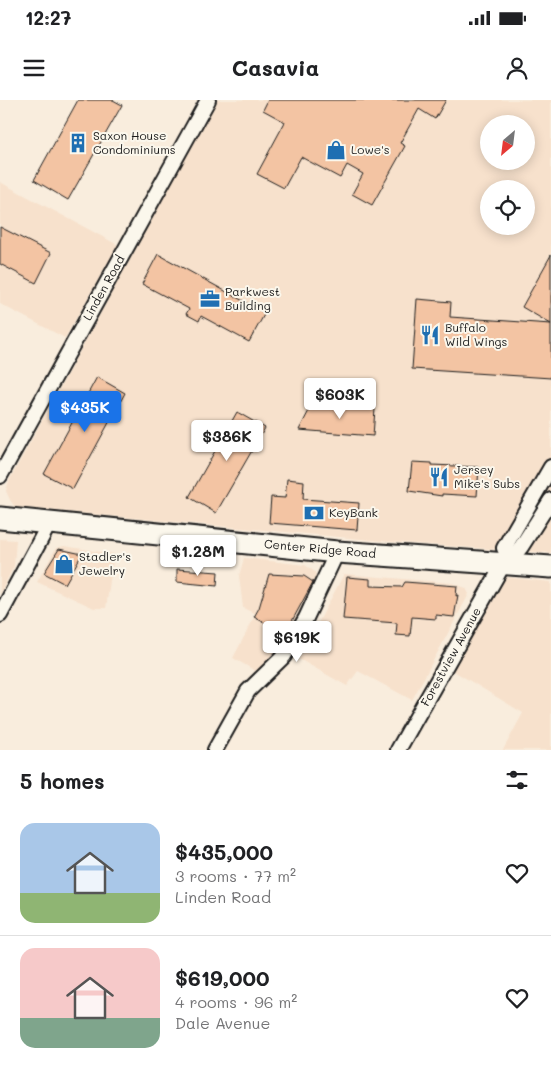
<!DOCTYPE html>
<html lang="en">
<head>
<meta charset="utf-8">
<style>
  body { margin:0; font-family:Mali,sans-serif; background:#f2f2f2; color:#202124; height:100vh; display:flex; flex-direction:column; font-size:19px; white-space:nowrap }
  * { box-sizing:border-box; margin:0 }
  p { font-size:16px; color:#757577 }
  .icon { flex:none; width:28px; height:28px; fill:none; stroke:currentColor; stroke-width:2; stroke-linecap:round; stroke-linejoin:round }
  .map { position:relative; height:650px; overflow:hidden }
  .details { display:flex; flex-direction:column; background:#fff; flex:1 }
  .details>* { flex:none }
  .needle { width:32px; rotate:208deg }
  .tools { position:absolute; left:480px; top:15px; display:grid; gap:10px }
  .tools a { display:grid; place-items:center; width:55px; height:55px; border-radius:50%; background:#fff; box-shadow:0 2px 12px #0003; font-size:25px }
  .price { position:absolute; translate:-50% -42px; padding:0 11px; border-radius:5px; background:#fff; color:#222; font-size:16px; line-height:32px; filter:drop-shadow(0 1px 2px #0008) }
  .price::after { content:''; position:absolute; left:50%; top:30px; width:15px; height:11px; margin-left:-8px; background:inherit; clip-path:polygon(0 0,100% 0,50% 100%) }
  .price.on { background:#1a73e8; color:#fff }
  ul { padding:0; list-style:none }
  li { display:flex; align-items:center; gap:15px; height:125px; padding:0 20px }
  li+li { border-top:1px solid #e0e0e0 }
  li span { display:grid; place-items:center; flex:none; width:140px; height:100px; border-radius:15px; color:#555 }
  li>.icon { margin-inline-start:auto }
  span .icon { width:60px; height:60px; fill:#fffc; stroke-width:1 }
  li b { font-size:21px }
  h2 { display:flex; justify-content:space-between; align-items:center; height:60px; padding:0 20px; font-size:21px }
  .status { display:flex; justify-content:space-between; align-items:center; height:35px; padding:0 25px; background:#fff; direction:ltr }
  .status svg { height:14px; fill:currentColor }
  header { display:flex; justify-content:space-between; align-items:center; height:65px; padding:0 20px; background:#fff; font-size:22px; font-weight:700 }
  .map>svg:first-child { display:block }
  .built { fill:#f7e1cc; fill-rule:evenodd }
  .building { fill:#f3c4a3; stroke:#1c1c1c }
  .lines { fill:none; stroke-linecap:round; stroke-linejoin:round }
  .street-casing { stroke:#1c1c1c; stroke-width:18 }
  .primary-casing { stroke:#1c1c1c; stroke-width:25 }
  .street { stroke:#fbf7ec; stroke-width:14 }
  .primary { stroke:#fbf7ec; stroke-width:21 }
  .labels { text-anchor:middle; stroke-width:4; stroke-linejoin:round; paint-order:stroke }
  .poi-label { font-size:12px; fill:#1c1c1c; stroke:#fbf7ec; text-anchor:start }
  .street-label { font-size:12px; fill:#1c1c1c; stroke:#fbf7ec }
</style>
</head>
<body>
<div class="status"><b>12:27</b><svg viewBox="0 0 49 12"><path d="M0 12V9h3v3zM5 12V6h3v6zM10 12V3h3v9zM15 12V0h3v12zM26 1h20v11H26zM47 4h2v5h-2z"/></svg></div>
<header><svg class="icon" aria-label="menu" viewBox="0 0 24 24"><path d="M4 6h16M4 12h16M4 18h16"/></svg>Casavia<svg class="icon" aria-label="person" viewBox="0 0 24 24"><circle cx="12" cy="8" r="4"/><path d="M4 21q1-7 8-7t8 7"/></svg></header>
<div class="map">
<svg width="551" height="650" viewBox="0 0 551 650">
  <rect width="100%" height="100%" fill="#f9eddd"/>
  <filter id="ink" filterUnits="userSpaceOnUse"><feTurbulence type="fractalNoise" baseFrequency=".02" numOctaves="2"/><feDisplacementMap in="SourceGraphic" scale="10" xChannelSelector="R" yChannelSelector="G"/><feConvolveMatrix kernelMatrix="1 2 1 2 8 2 1 2 1" color-interpolation-filters="sRGB"/></filter>
  <g filter="url(#ink)">
    <!-- built -->
    <g class="built">
      <path d="M 217,0 L 551,0 L 551,453 L 403,443 L 15,407 L 10,400 L 6,391 L 9,381 ZM 489,24 L 526,24 L 526,61 L 489,61 ZM 489,89 L 526,89 L 526,126 L 489,126 Z"/>
      <path d="M 0,82 L 118,145 L 65,238 L 0,204 Z"/>
      <path d="M 0,439 L 16,440 L 14,466 L 0,494 Z"/>
      <path d="M 64,446 L 114,454 L 106,508 L 94,508 L 37,482 L 56,448 Z"/>
      <path d="M 244,458 L 305,465 L 315,472 L 317,480 L 287,543 L 261,574 L 233,558 L 256,514 L 243,508 L 239,476 Z"/>
      <path d="M 344,474 L 452,483 L 466,488 L 469,494 L 412,600 L 358,571 L 347,586 L 299,559 Z"/>
      <path d="M 504,477 L 551,482 L 551,650 L 503,650 L 523,613 L 452,570 Z"/>
    </g>
    <!-- building -->
    <g class="building">
      <path d="M 78,0 L 113,0 L 122,5 L 68,100 L 34,80 Z"/>
      <path d="M 268,0 L 446,0 L 435,19 L 419,9 L 400,43 L 405,46 L 400,55 L 372,105 L 352,94 L 363,74 L 347,65 L 340,78 L 301,57 L 284,88 L 257,74 L 285,22 L 263,10 Z"/>
      <path d="M 0,127 L 51,153 L 36,183 L 0,164 Z"/>
      <path d="M 158,154 L 265,213 L 249,242 L 201,216 L 199,221 L 186,214 L 189,209 L 142,184 Z"/>
      <path d="M 551,155 L 551,278 L 412,269 L 417,199 L 451,202 L 450,217 L 551,224 L 522,207 Z"/>
      <path d="M 97,277 L 125,293 L 73,389 L 44,374 Z"/>
      <path d="M 313,303 L 375,309 L 373,336 L 299,330 Z"/>
      <path d="M 237,312 L 265,328 L 216,413 L 189,397 Z"/>
      <path d="M 412,362 L 432,363 L 432,365 L 479,367 L 477,396 L 442,394 L 442,396 L 409,391 Z"/>
      <path d="M 287,379 L 304,381 L 303,399 L 359,403 L 357,430 L 269,423 L 271,397 L 285,398 Z"/>
      <path d="M 59,449 L 82,454 L 65,484 L 44,473 Z"/>
      <path d="M 177,469 L 218,472 L 217,486 L 177,482 Z"/>
      <path d="M 269,474 L 304,476 L 313,482 L 285,534 L 254,517 L 259,508 Z"/>
      <path d="M 347,477 L 370,479 L 370,486 L 402,487 L 405,482 L 457,486 L 456,496 L 458,495 L 454,517 L 436,515 L 436,519 L 412,517 L 410,536 L 396,535 L 397,523 L 343,519 Z"/>
    </g>
    <g class="lines">
      <defs>
        <g id="street">
          <path d="M 0,376 L 208,0"/>
          <path d="M 508,456 L 504,448 L 551,367"/>
          <path d="M 0,515 L 49,424"/>
          <path d="M 215,650 L 248,591 L 284,556 L 306,518 L 337,452"/>
          <path d="M 398,650 L 508,456 L 516,453 L 521,447 L 551,400"/>
        </g>
        <path id="primary" d="M 0,418 L 337,452 L 551,467"/>
      </defs>
      <!-- street casing -->
      <use href="#street" class="street-casing"/>
      <!-- primary casing -->
      <use href="#primary" class="primary-casing"/>
      <!-- street -->
      <use href="#street" class="street"/>
      <!-- primary -->
      <use href="#primary" class="primary"/>
    </g>
  </g>
  <!-- icons -->
  <defs>
    <symbol id="building-bare" viewBox="-9 -9 18 18"><path d="M-4-6H4V6H1V3H-1V6H-4ZM-2.5-4.3h1.7v1.8h-1.7ZM.8-4.3h1.7v1.8H.8ZM-2.5-1h1.7V.8h-1.7ZM.8-1h1.7V.8H.8Z" fill="#1f6fb2" stroke="#fbf7ec" stroke-width="2.5" paint-order="stroke"/></symbol>
    <symbol id="shop-bare" viewBox="-9 -9 18 18"><path d="M-5-2.5h2.3a2.7 3.5 0 0 1 5.4 0H5L5.5 6h-11ZM-1.5-2.5h3a1.5 2.3 0 0 0-3 0Z" fill="#1f6fb2" stroke="#fbf7ec" stroke-width="2.5" paint-order="stroke"/></symbol>
    <symbol id="office-bare" viewBox="-9 -9 18 18"><path d="M-6-3h4V-5.5h4V-3h4V5H-6ZM-1-4.5V-3h2v-1.5ZM-6 0V1H6V0Z" fill="#1f6fb2" stroke="#fbf7ec" stroke-width="2.5" paint-order="stroke"/></symbol>
    <symbol id="restaurant-bare" viewBox="-9 -9 18 18"><path d="M-5-6h1v4h1v-4h1v4h1v-4h1v5L-1.5 .5V6h-2V.5L-5-1ZM5-6V6H3V1.5H1.5Q1.5-4 5-6Z" fill="#1f6fb2" stroke="#fbf7ec" stroke-width="2.5" paint-order="stroke"/></symbol>
    <symbol id="bank-bare" viewBox="-9 -9 18 18"><path d="M-6-4H6V4H-6ZM0-2.3a2.3 2.3 0 1 0 0 4.6a2.3 2.3 0 1 0 0-4.6Z" fill="#1f6fb2" stroke="#fbf7ec" stroke-width="2.5" paint-order="stroke"/></symbol>
  </defs>
  <g fill-rule="evenodd">
    <use href="#building-bare" x="64" y="29" width="28" height="28"/>
    <use href="#shop-bare" x="322" y="36" width="28" height="28"/>
    <use href="#office-bare" x="196" y="185" width="28" height="28"/>
    <use href="#restaurant-bare" x="416" y="221" width="28" height="28"/>
    <use href="#restaurant-bare" x="425" y="363" width="28" height="28"/>
    <use href="#bank-bare" x="300" y="399" width="28" height="28"/>
    <use href="#shop-bare" x="50" y="450" width="28" height="28"/>
  </g>
  <g class="labels">
    <!-- poi labels -->
    <g class="poi-label">
      <text x="93" y="40">Saxon House<tspan x="93" dy="14">Condominiums</tspan></text>
      <text x="351" y="54">Lowe's</text>
      <text x="225" y="196">Parkwest<tspan x="225" dy="14">Building</tspan></text>
      <text x="445" y="232">Buffalo<tspan x="445" dy="14">Wild Wings</tspan></text>
      <text x="454" y="374">Jersey<tspan x="454" dy="14">Mike's Subs</tspan></text>
      <text x="329" y="417">KeyBank</text>
      <text x="79" y="461">Stadler's<tspan x="79" dy="14">Jewelry</tspan></text>
    </g>
    <!-- street labels -->
    <g class="street-label">
      <text transform="translate(104 188) rotate(-61)" y="4">Linden Road</text>
      <text transform="translate(320 449) rotate(5)" y="4">Center Ridge Road</text>
      <text transform="translate(451 557) rotate(-61)" y="4">Forestview Avenue</text>
    </g>
  </g>
</svg>
<div class="tools">
<a><svg class="needle" viewBox="-14 -14 28 28"><path d="M0-13l5 13h-10z" fill="#e53935"/><path d="M0 13l5-13h-10z" fill="#757577"/></svg></a>
<a><svg class="icon" aria-label="locate" viewBox="0 0 24 24"><circle cx="12" cy="12" r="6"/><path d="M12 2v4M12 18v4M2 12h4M18 12h4"/></svg></a>
</div>
<b class="price" style="left:340px;top:320px">$603K</b>
<b class="price on" style="left:85px;top:333px">$435K</b>
<b class="price" style="left:227px;top:362px">$386K</b>
<b class="price" style="left:198px;top:477px">$1.28M</b>
<b class="price" style="left:297px;top:563px">$619K</b>
</div>
<section class="details">
<h2>5 homes<svg class="icon" aria-label="filters" viewBox="0 0 24 24"><path d="M4 7h16M4 17h16"/><circle cx="9" cy="7" r="2"/><circle cx="15" cy="17" r="2"/></svg></h2>
<ul>
<li><span style="background:linear-gradient(#a9c7e8 70%,#8fb573 0)"><svg class="icon" aria-label="home" viewBox="0 0 24 24"><path d="M3 11l9-7 9 7M6 9v11h12V9"/></svg></span><div><b>$435,000</b><p>3 rooms · 77 m²</p><p>Linden Road</p></div><svg class="icon" aria-label="heart" viewBox="0 0 24 24"><path d="M12 20l-8-8c-3-5 5-10 8-4 3-6 11-1 8 4z"/></svg></li>
<li><span style="background:linear-gradient(#f6c9c9 70%,#7fa58c 0)"><svg class="icon" aria-label="home" viewBox="0 0 24 24"><path d="M3 11l9-7 9 7M6 9v11h12V9"/></svg></span><div><b>$619,000</b><p>4 rooms · 96 m²</p><p>Dale Avenue</p></div><svg class="icon" aria-label="heart" viewBox="0 0 24 24"><path d="M12 20l-8-8c-3-5 5-10 8-4 3-6 11-1 8 4z"/></svg></li>
</ul>
</section>
</body>
</html>
